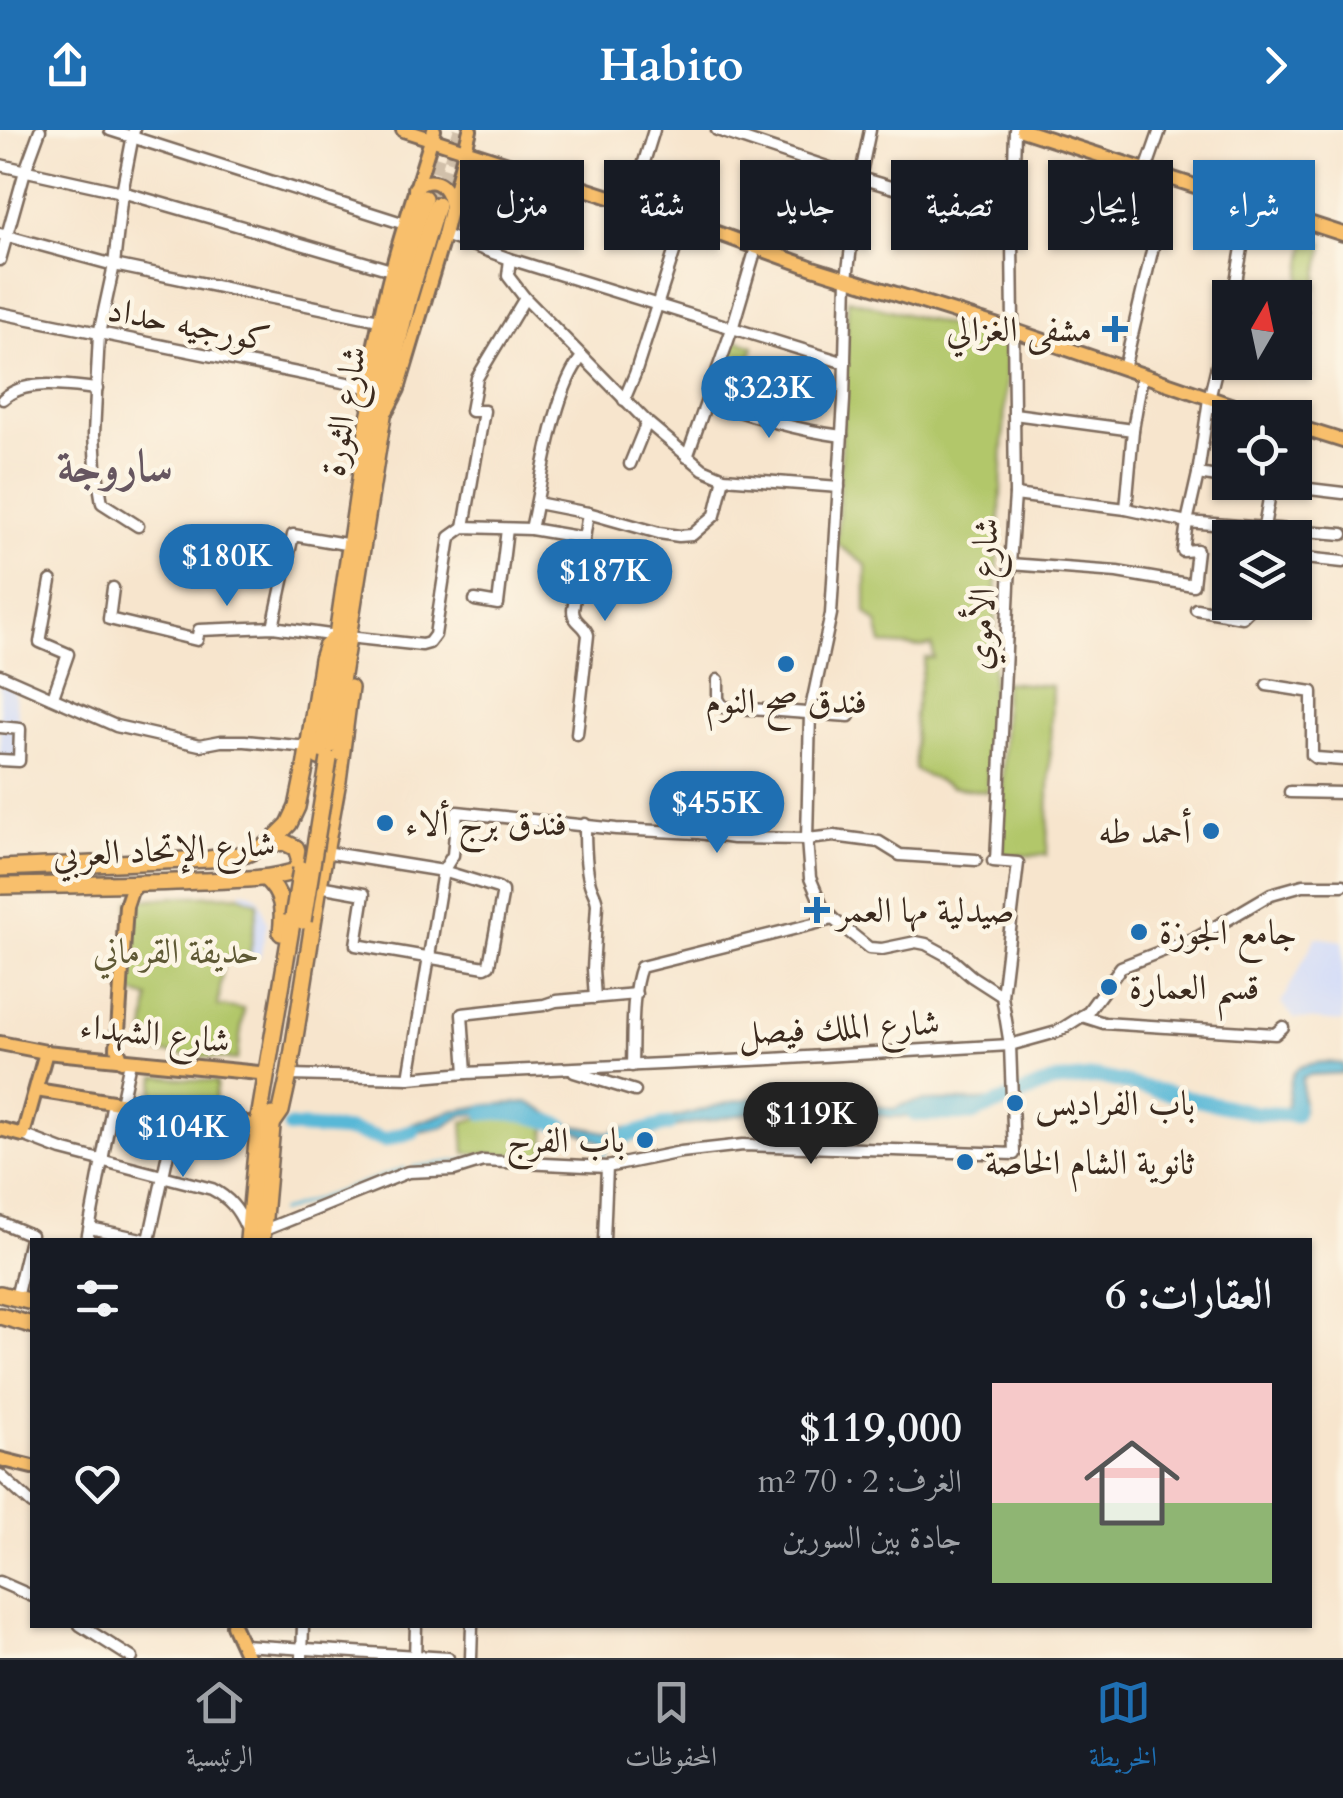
<!DOCTYPE html>
<html lang="ar">
<head>
<meta charset="utf-8">
<style>
  body { margin:0; font-family:Cardo,Amiri,serif; background:#20242c; color:#f1f3f6; direction:rtl; height:100vh; display:flex; flex-direction:column; font-size:38px; white-space:nowrap }
  * { box-sizing:border-box; margin:0 }
  p { font-size:32px; color:#9ea1a6 }
  .icon { flex:none; width:55px; height:55px; fill:none; stroke:currentColor; stroke-width:2; stroke-linecap:round; stroke-linejoin:round }
  .map { position:relative; flex:1; overflow:hidden; direction:ltr }
  .side { position:absolute; left:30px; top:1108px; width:1282px; height:390px; display:flex; flex-direction:column; background:#171b24; border-radius:0px; box-shadow:0 2px 8px #0004; direction:rtl }
  .side>* { flex:none }
  .top-card { position:absolute; left:30px; top:30px; width:1285px; height:90px; direction:rtl; display:flex; gap:20px }
  .needle { width:65px; rotate:9deg }
  .fabs { position:absolute; left:1212px; top:150px; display:grid; gap:20px }
  .fabs a { display:grid; place-items:center; width:100px; height:100px; border-radius:0px; background:#171b24; box-shadow:0 2px 8px #0004; font-size:50px }
  .price { position:absolute; translate:-50% -85px; padding:0 22px; border-radius:35px; background:#1f6fb2; color:#fff; font-size:32px; line-height:65px; filter:drop-shadow(0 2px 5px #0008) }
  .price::after { content:''; position:absolute; left:50%; top:60px; width:30px; height:22px; margin-left:-15px; background:inherit; clip-path:polygon(0 0,100% 0,50% 100%) }
  .price.active { background:#222; color:#fff }
  ul { padding:0; list-style:none }
  li { display:flex; align-items:center; gap:30px; height:250px; padding:0 40px }
  li span { display:grid; place-items:center; flex:none; width:280px; height:200px; border-radius:0px; color:#555 }
  li>.icon { margin-inline-start:auto }
  span .icon { width:120px; height:120px; fill:#fffc; stroke-width:1 }
  li b { font-size:42px }
  h2 { display:flex; justify-content:space-between; align-items:center; height:120px; padding:0 40px; font-size:42px }
  .tag { padding:0 35px; border-radius:0px; background:#171b24; box-shadow:0 2px 8px #0004; font-size:35px; line-height:90px }
  .tag.active { background:#1f6fb2; color:#fff }
  header { display:flex; justify-content:space-between; align-items:center; height:130px; padding:0 40px; background:#1f6fb2; color:#fff; font-size:45px; font-weight:700 }
  .dock { display:flex; justify-content:space-around; align-items:center; height:140px; border-top:2px solid #363941; background:#171b24; font-size:28px; color:#9ea1a6 }
  .dock a { display:grid; justify-items:center; gap:5px }
  .dock .active { color:#1f6fb2 }
  .map>svg:first-child { display:block }
  .built { fill:#d0daf9 }
  .green { fill:#b2c76b; stroke:#767844; stroke-width:2.5 }
  .water { fill:#59b8d7; stroke:#4a717a; stroke-width:2.5 }
  .lines { fill:none; stroke-linecap:round; stroke-linejoin:round }
  .stream { stroke:#59b8d7; stroke-width:2.5 }
  .river { stroke:#59b8d7; stroke-width:15 }
  .highway-tunnel { stroke:#d1c0aa; stroke-width:15; stroke-dasharray:15 8; stroke-linecap:butt }
  .minor-casing { stroke:#7d6b5b; stroke-width:15 }
  .major-casing { stroke:#7d6b5b; stroke-width:18 }
  .highway-casing { stroke:#7d6b5b; stroke-width:20 }
  .minor { stroke:#fff; stroke-width:10 }
  .major { stroke:#f8bf6c; stroke-width:12 }
  .highway { stroke:#f8bf6c; stroke-width:15 }
  .highway-bridge-casing { stroke:#7d6b5b; stroke-width:20; stroke-linecap:butt }
  .highway-bridge { stroke:#f8bf6c; stroke-width:15 }
  .poi-dot { fill:#1f6fb2; stroke:#fcf5e5; stroke-width:4 }
  .labels { text-anchor:middle; stroke-width:9; stroke-linejoin:round; paint-order:stroke }
  .street-label { font-size:35px; fill:#3b2a1e; stroke:#fcf5e5 }
  .poi-label { font-size:35px; fill:#3b2a1e; stroke:#fcf5e5; text-anchor:start }
  .park-label { font-size:35px; fill:#5f5935; stroke:#fcf5e5 }
  .district-label { font-size:45px; font-weight:bold; fill:#665660; stroke:#fcf5e5 }
</style>
</head>
<body>
<header><svg class="icon" aria-label="forward" viewBox="0 0 24 24"><path d="M9 5l7 7-7 7"/></svg>Habito<svg class="icon" aria-label="share" viewBox="0 0 24 24"><path d="M12 15V3M7 8l5-5 5 5M5 13v7h14v-7"/></svg></header>
<div class="map">
<svg width="1343" height="1528" viewBox="0 0 1343 1528">
  <rect width="100%" height="100%" fill="#fcf5e5"/>
  <filter id="ink" filterUnits="userSpaceOnUse"><feTurbulence type="fractalNoise" baseFrequency=".01" numOctaves="2"/><feDisplacementMap in="SourceGraphic" scale="20" xChannelSelector="R" yChannelSelector="G"/><feConvolveMatrix kernelMatrix="1 2 1 2 8 2 1 2 1" color-interpolation-filters="sRGB"/></filter>
  <filter id="wash" filterUnits="userSpaceOnUse"><feTurbulence type="fractalNoise" baseFrequency=".0048" numOctaves="4" result="noise"/><feDisplacementMap in="SourceGraphic" scale="40" xChannelSelector="R" yChannelSelector="G"/><feGaussianBlur stdDeviation="2.25" result="paint"/><feColorMatrix in="noise" values="0 0 0 0 0 0 0 0 0 0 0 0 0 0 0 0 0 1.4 0 .05"/><feComposite in="paint" operator="in"/></filter>
  <g filter="url(#wash)">
    <rect width="100%" height="100%" fill="#f7e5cd"/>
    <!-- built -->
    <g class="built">
      <path d="M 0,545 L 12,550 L 20,599 L 19,631 L 0,632 Z"/>
      <path d="M 242,761 L 252,763 L 260,770 L 267,793 L 260,827 L 249,826 L 258,774 L 239,765 Z"/>
      <path d="M 1316,807 L 1343,811 L 1343,892 L 1294,888 L 1281,873 Z"/>
    </g>
    <!-- green -->
    <g class="green">
      <path d="M 1307,107 L 1324,113 L 1316,158 L 1300,155 Z"/>
      <path d="M 848,169 L 1008,211 L 987,662 L 951,657 L 915,640 L 914,586 L 925,528 L 934,528 L 932,515 L 922,517 L 882,514 L 877,493 L 866,483 L 866,435 L 837,414 Z"/>
      <path d="M 734,209 L 754,216 L 736,273 L 717,267 Z"/>
      <path d="M 1004,552 L 1052,556 L 1047,725 L 1002,726 Z"/>
      <path d="M 239,765 L 258,773 L 249,829 L 224,827 L 218,876 L 244,879 L 237,930 L 143,921 L 149,868 L 126,861 L 129,771 L 184,766 Z"/>
      <path d="M 156,946 L 217,952 L 215,971 L 153,965 Z"/>
      <path d="M 481,987 L 531,987 L 546,995 L 544,1026 L 465,1023 L 463,992 Z"/>
    </g>
    <!-- water -->
    <g class="water">
      <path d="M 1327,932 L 1343,934 L 1343,943 L 1309,945 L 1302,948 L 1303,981 L 1295,985 L 1278,984 L 1286,979 C 1294,943 1284,935 1327,932 Z"/>
      <path d="M 823,956 L 853,960 L 856,972 L 894,979 C 918,964 959,974 988,970 L 994,976 L 972,984 L 921,984 L 913,987 L 891,987 L 810,978 L 777,978 L 667,998 L 653,1005 L 651,993 C 680,988 707,977 736,971 C 765,965 794,961 823,956 Z"/>
      <path d="M 528,972 L 571,995 L 611,1003 L 617,998 L 628,998 L 633,1004 L 630,1011 L 604,1016 L 602,1012 L 574,1000 L 553,996 L 545,989 L 532,984 L 499,982 L 463,985 L 444,997 L 394,1007 L 395,1000 L 452,981 L 489,975 Z"/>
    </g>
    <g class="lines">
      <!-- stream -->
      <g class="stream">
        <path d="M 582,1031 L 603,1027 L 609,1015"/>
        <path d="M 413,1037 L 474,1029"/>
        <path d="M 279,1082 L 405,1038"/>
      </g>
      <!-- river -->
      <g class="river">
        <path d="M 484,983 C 513,981 536,986 563,996"/>
        <path d="M 914,984 L 972,984 L 1051,952 L 1099,947 L 1255,983 L 1295,985 L 1296,975"/>
        <path d="M 290,997 L 350,1001 L 378,1008"/>
        <path d="M 614,1009 L 669,994"/>
        <path d="M 384,1010 L 413,1001"/>
      </g>
    </g>
  </g>
  <g filter="url(#ink)">
    <g class="lines">
      <!-- highway-tunnel -->
      <g class="highway-tunnel">
        <path d="M 426,63 L 446,0"/>
        <path d="M 437,75 L 461,0"/>
      </g>
      <defs>
        <g id="minor">
          <path d="M 110,0 L 405,94"/>
          <path d="M 134,0 L 122,62 L 114,135 L 99,204 L 94,304 L 96,337 L 102,373 L 138,396"/>
          <path d="M 717,0 L 860,48 L 1013,93"/>
          <path d="M 0,35 L 122,62 L 391,140"/>
          <path d="M 1146,40 L 1160,0"/>
          <path d="M 631,74 L 654,0"/>
          <path d="M 0,104 L 114,135 L 379,190"/>
          <path d="M 444,105 L 510,129 L 845,233"/>
          <path d="M 510,129 L 508,146 L 525,168 L 647,292 L 703,339 L 724,348 L 839,357"/>
          <path d="M 0,130 L 25,41 L 40,0"/>
          <path d="M 1233,168 L 1250,74"/>
          <path d="M 1295,180 L 1302,181"/>
          <path d="M 0,183 L 367,257"/>
          <path d="M 1124,239 L 1157,100 L 1150,83 L 1156,43"/>
          <path d="M 3,269 C 25,248 69,256 97,259"/>
          <path d="M 624,270 L 635,244 L 677,113 L 681,90"/>
          <path d="M 707,270 C 751,286 795,300 842,306"/>
          <path d="M 1014,284 L 1133,300"/>
          <path d="M 687,327 L 732,199 L 756,118"/>
          <path d="M 630,334 L 647,292"/>
          <path d="M 1198,344 L 1230,349"/>
          <path d="M 1250,352 L 1343,363"/>
          <path d="M 1015,365 L 1126,379 L 1187,392 L 1343,404"/>
          <path d="M 537,373 L 588,383 L 659,403 L 679,406 L 692,405 L 715,385 L 724,348"/>
          <path d="M 1126,379 L 1133,300 L 1142,246"/>
          <path d="M 464,397 L 484,281 L 471,281 L 477,248 L 525,168"/>
          <path d="M 531,399 C 541,356 554,258 582,227"/>
          <path d="M 1262,408 L 1272,352"/>
          <path d="M 1295,427 L 1343,432"/>
          <path d="M 1010,434 L 1117,442 L 1193,455 L 1197,420 L 1183,421 L 1187,392 L 1198,344 L 1209,269 L 1230,183"/>
          <path d="M 51,451 L 40,512 L 68,524 L 53,567"/>
          <path d="M 113,458 L 109,489 L 197,510 L 199,500 L 273,497 L 337,506"/>
          <path d="M 475,470 L 498,474 L 507,399"/>
          <path d="M 1196,479 L 1242,487 L 1249,480 L 1250,472"/>
          <path d="M 273,497 L 293,405 L 351,415"/>
          <path d="M 348,507 L 422,515 L 429,513 L 435,505 L 450,407 L 464,397 L 531,399 L 584,408"/>
          <path d="M 0,545 L 116,596 L 200,615 L 221,611 L 245,611 L 308,617"/>
          <path d="M 718,550 L 718,569 L 723,577 L 849,586"/>
          <path d="M 1267,555 L 1312,562 L 1312,625 L 1316,628 L 1343,630"/>
          <path d="M 0,597 L 20,599 L 19,631 L 0,630"/>
          <path d="M 577,604 L 588,505 C 585,494 573,493 573,480 L 588,383"/>
          <path d="M 1290,662 L 1343,663"/>
          <path d="M 585,694 C 585,713 585,731 589,749 C 590,759 596,764 597,774 L 593,839 L 595,868"/>
          <path d="M 993,731 L 1018,733 L 1002,866"/>
          <path d="M 996,731 L 1010,434 L 1015,365 L 1012,110 L 1015,0"/>
          <path d="M 319,756 L 364,764 L 356,815 L 485,837 L 489,835 L 502,766 L 502,761 L 498,758 L 443,741 L 325,722"/>
          <path d="M 1082,886 L 1104,893 L 1275,904 L 1283,897"/>
          <path d="M 632,936 C 633,908 631,861 641,837 L 833,789"/>
          <path d="M 574,942 L 635,961"/>
          <path d="M 466,943 L 462,884 L 544,875 L 556,871 L 636,864"/>
          <path d="M 289,945 L 409,948 L 466,943 L 772,929 L 1010,915 L 1057,902 L 1087,883 L 1121,837 L 1198,807 L 1271,764 L 1303,755 L 1343,755"/>
          <path d="M 409,948 L 443,741 L 453,725 L 457,682 L 616,699 L 699,703 L 733,708 L 807,709 L 834,706 L 879,712 L 900,725 L 976,730"/>
          <path d="M 121,973 L 130,932"/>
          <path d="M 23,1005 L 62,1020 L 212,1059 C 229,1068 238,1079 246,1097"/>
          <path d="M 0,1092 L 31,1105 L 16,1168"/>
          <path d="M 90,1098 L 146,1110"/>
          <path d="M 262,1101 L 408,1042 L 454,1040 L 483,1031 L 607,1037 L 681,1022 L 743,1015 L 1014,1024 L 1010,915 L 1002,866 L 971,846 L 948,826 L 926,814 L 916,812 L 882,819 L 869,818 L 833,789 L 822,776 L 810,748 L 807,709 L 810,583 L 831,484 L 844,270 L 847,148 L 860,48 L 870,0"/>
          <path d="M 87,1110 L 113,972"/>
          <path d="M 149,1110 L 177,982"/>
          <path d="M 604,1110 L 607,1037"/>
          <path d="M 0,1345 L 32,1374"/>
          <path d="M 0,1452 L 32,1466"/>
          <path d="M 80,1495 L 132,1528"/>
          <path d="M 243,1515 L 448,1528"/>
          <path d="M 302,1528 L 303,1495"/>
          <path d="M 415,1528 L 416,1495"/>
          <path d="M 471,1528 L 472,1495"/>
        </g>
        <g id="major">
          <path d="M 403,0 L 681,90 L 813,138 L 1018,202 L 1268,288"/>
          <path d="M 1022,0 L 1343,104"/>
          <path d="M 415,58 C 432,45 446,53 450,72"/>
          <path d="M 368,274 C 366,250 372,227 377,204 C 390,134 414,68 434,0"/>
          <path d="M 387,280 L 398,259 L 444,105 L 470,0"/>
          <path d="M 1295,296 L 1343,311"/>
          <path d="M 0,913 L 46,922 L 259,943"/>
          <path d="M 122,931 L 117,918 L 126,776 L 131,761 L 138,754"/>
          <path d="M 36,960 L 246,993 L 258,999"/>
          <path d="M 0,999 L 23,1005 L 46,922"/>
          <path d="M 0,1329 L 32,1337"/>
          <path d="M 233,1495 L 248,1528"/>
        </g>
        <g id="highway">
          <path d="M 331,615 L 388,254 L 409,167 L 437,75"/>
          <path d="M 319,627 L 369,288 L 397,158 L 424,68"/>
          <path d="M 269,714 L 284,712 L 296,718 L 300,731 L 294,743"/>
          <path d="M 0,738 L 209,729 L 247,724 L 269,714 L 289,694 L 297,677 L 305,638 L 322,529 L 326,517 L 334,509"/>
          <path d="M 265,748 C 283,764 284,780 281,803"/>
          <path d="M 0,756 C 68,755 136,754 203,751 C 239,749 278,751 311,735"/>
          <path d="M 272,994 L 281,981 L 289,945 L 319,756 L 338,651 L 350,558"/>
          <path d="M 248,1110 L 259,989 L 293,787"/>
          <path d="M 262,1110 L 273,985"/>
          <path d="M 0,1164 L 32,1172"/>
          <path d="M 0,1186 L 32,1195"/>
        </g>
      </defs>
      <!-- minor casing -->
      <use href="#minor" class="minor-casing"/>
      <!-- major casing -->
      <use href="#major" class="major-casing"/>
      <!-- highway casing -->
      <use href="#highway" class="highway-casing"/>
      <!-- minor -->
      <use href="#minor" class="minor"/>
      <!-- major -->
      <use href="#major" class="major"/>
      <!-- highway -->
      <use href="#highway" class="highway"/>
      <defs>
        <g id="highway-bridge">
          <path d="M 293,787 L 301,739"/>
          <path d="M 303,791 L 329,629"/>
        </g>
      </defs>
      <!-- highway-bridge casing -->
      <use href="#highway-bridge" class="highway-bridge-casing"/>
      <!-- highway-bridge -->
      <use href="#highway-bridge" class="highway-bridge"/>
    </g>
  </g>
  <!-- markers -->
  <g class="poi-dot">
    <path d="M1110 184h10v10h10v10h-10v10h-10v-10h-10v-10h10z"/>
    <circle cx="786" cy="534" r="10"/>
    <circle cx="385" cy="693" r="10"/>
    <circle cx="1211" cy="701" r="10"/>
    <path d="M812 765h10v10h10v10h-10v10h-10v-10h-10v-10h10z"/>
    <circle cx="1139" cy="802" r="10"/>
    <circle cx="1109" cy="857" r="10"/>
    <circle cx="1015" cy="973" r="10"/>
    <circle cx="645" cy="1010" r="10"/>
    <circle cx="965" cy="1032" r="10"/>
  </g>
  <g class="labels">
    <!-- street labels -->
    <g class="street-label">
      <text transform="translate(189 194) rotate(11)" y="12">كورجيه حداد</text>
      <text transform="translate(343 281) rotate(-80)" y="12">شارع الثورة</text>
      <text transform="translate(982 464) rotate(-87)" y="12">شارع الأموي</text>
      <text transform="translate(164 719) rotate(-3)" y="12">شارع الإتحاد العربي</text>
      <text transform="translate(839 897) rotate(-3)" y="12">شارع الملك فيصل</text>
      <text transform="translate(155 903) rotate(6)" y="12">شارع الشهداء</text>
    </g>
    <!-- poi labels -->
    <g class="poi-label">
      <text x="1092" y="211" text-anchor="end">مشفى الغزالي</text>
      <text x="786" y="583" text-anchor="middle">فندق صح النوم</text>
      <text x="405" y="705">فندق برج ألاء</text>
      <text x="1191" y="713" text-anchor="end">أحمد طه</text>
      <text x="837" y="792">صيدلية مها العمر</text>
      <text x="1159" y="814">جامع الجوزة</text>
      <text x="1129" y="869">قسم العمارة</text>
      <text x="1035" y="985">باب الفراديس</text>
      <text x="625" y="1022" text-anchor="end">باب الفرج</text>
      <text x="985" y="1044">ثانوية الشام الخاصة</text>
    </g>
    <!-- park labels -->
    <g class="park-label">
      <text x="176" y="833">حديقة القرماني</text>
    </g>
    <!-- district labels -->
    <g class="district-label">
      <text x="115" y="351">ساروجة</text>
    </g>
  </g>
</svg>
<div class="fabs">
<a><svg class="needle" viewBox="-14 -14 28 28"><path d="M0-13l5 13h-10z" fill="#e53935"/><path d="M0 13l5-13h-10z" fill="#9ea1a6"/></svg></a>
<a><svg class="icon" aria-label="locate" viewBox="0 0 24 24"><circle cx="12" cy="12" r="6"/><path d="M12 2v4M12 18v4M2 12h4M18 12h4"/></svg></a>
<a><svg class="icon" aria-label="layers" viewBox="0 0 24 24"><path d="M12 4l9 5-9 5-9-5zM3 14l9 5 9-5"/></svg></a>
</div>
<b class="price" style="left:769px;top:311px">$323K</b>
<b class="price" style="left:227px;top:479px">$180K</b>
<b class="price" style="left:605px;top:494px">$187K</b>
<b class="price" style="left:717px;top:726px">$455K</b>
<b class="price active" style="left:811px;top:1037px">$119K</b>
<b class="price" style="left:183px;top:1050px">$104K</b>
<div class="top-card">
<a class="tag active">شراء</a>
<a class="tag">إيجار</a>
<a class="tag">تصفية</a>
<a class="tag">جديد</a>
<a class="tag">شقة</a>
<a class="tag">منزل</a>
</div>
<section class="side">
<h2>العقارات: 6<svg class="icon" aria-label="filters" viewBox="0 0 24 24"><path d="M4 7h16M4 17h16"/><circle cx="9" cy="7" r="2"/><circle cx="15" cy="17" r="2"/></svg></h2>
<ul>
<li><span style="background:linear-gradient(#f6c9c9 60%,#8fb573 0)"><svg class="icon" aria-label="home" viewBox="0 0 24 24"><path d="M3 11l9-7 9 7M6 9v11h12V9"/></svg></span><div><b>$119,000</b><p>الغرف: 2 · 70 m²</p><p>جادة بين السورين</p></div><svg class="icon" aria-label="heart" viewBox="0 0 24 24"><path d="M12 20l-8-8c-3-5 5-10 8-4 3-6 11-1 8 4z"/></svg></li>
</ul>
</section>
</div>
<nav class="dock">
<a class="active"><svg class="icon" aria-label="map" viewBox="0 0 24 24"><path d="M3 6l6-2 6 2 6-2v14l-6 2-6-2-6 2zM9 4v14M15 6v14"/></svg>الخريطة</a>
<a><svg class="icon" aria-label="saved" viewBox="0 0 24 24"><path d="M7 4h10v16l-5-4-5 4z"/></svg>المحفوظات</a>
<a><svg class="icon" aria-label="home" viewBox="0 0 24 24"><path d="M3 11l9-7 9 7M6 9v11h12V9"/></svg>الرئيسية</a>
</nav>
</body>
</html>
